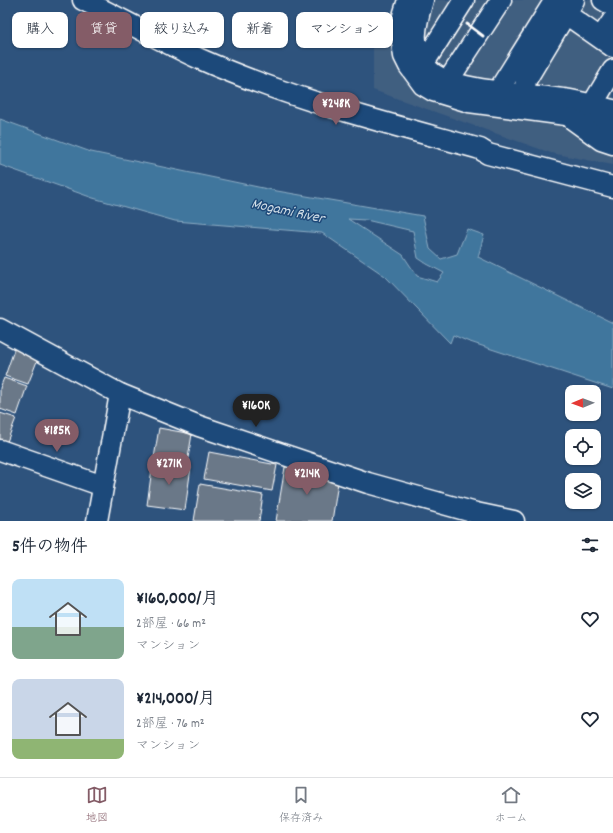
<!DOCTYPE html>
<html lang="ja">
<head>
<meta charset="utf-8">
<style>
  body { margin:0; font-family:Dekko,"Klee One",sans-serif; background:#f6f6f7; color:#1f2937; height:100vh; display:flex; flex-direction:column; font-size:15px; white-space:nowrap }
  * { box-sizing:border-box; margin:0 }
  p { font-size:13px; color:#747a83 }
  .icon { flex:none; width:22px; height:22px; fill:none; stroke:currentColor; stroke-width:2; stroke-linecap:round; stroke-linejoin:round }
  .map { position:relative; height:521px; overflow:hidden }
  .details { display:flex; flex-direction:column; background:#fff; flex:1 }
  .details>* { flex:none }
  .hud { position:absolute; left:12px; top:12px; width:400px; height:36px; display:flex; gap:8px }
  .needle { width:26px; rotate:269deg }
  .fabs { position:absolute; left:565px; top:385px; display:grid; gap:8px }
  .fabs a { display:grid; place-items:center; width:36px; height:36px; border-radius:8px; background:#fff; box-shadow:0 1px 3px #0004; font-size:20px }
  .price { position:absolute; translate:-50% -34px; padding:0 9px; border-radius:14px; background:#845c67; color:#fff; font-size:13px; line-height:26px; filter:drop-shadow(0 1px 2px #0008) }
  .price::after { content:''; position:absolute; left:50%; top:24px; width:12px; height:9px; margin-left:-6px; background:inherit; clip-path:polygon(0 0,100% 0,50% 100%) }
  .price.active { background:#222; color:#fff }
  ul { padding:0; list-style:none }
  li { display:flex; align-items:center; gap:12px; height:100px; padding:0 12px }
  li span { display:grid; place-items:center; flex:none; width:112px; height:80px; border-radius:8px; color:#555 }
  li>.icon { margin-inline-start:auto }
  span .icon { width:48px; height:48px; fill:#fffc; stroke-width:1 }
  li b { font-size:17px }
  h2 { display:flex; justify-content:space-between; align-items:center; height:48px; padding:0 12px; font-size:17px }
  .chip { padding:0 14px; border-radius:8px; background:#fff; box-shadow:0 1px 3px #0004; font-size:14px; line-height:36px }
  .chip.active { background:#845c67; color:#fff }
  .tabs { display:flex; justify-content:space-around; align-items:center; height:56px; border-top:1px solid #e0e1e3; background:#fff; font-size:11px; color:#747a83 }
  .tabs a { display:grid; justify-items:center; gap:2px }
  .tabs .active { color:#845c67 }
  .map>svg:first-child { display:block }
  .built { fill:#405e80 }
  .water { fill:#41769d; stroke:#8dadc4; fill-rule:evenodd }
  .building { fill:#6a7888; stroke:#fff }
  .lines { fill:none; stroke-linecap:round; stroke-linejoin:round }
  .minor-casing { stroke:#fff; stroke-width:23 }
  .minor { stroke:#1f4a7a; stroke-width:20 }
  .rail { stroke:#fff; stroke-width:3 }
  .labels { text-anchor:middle; stroke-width:3; stroke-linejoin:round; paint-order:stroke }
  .water-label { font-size:15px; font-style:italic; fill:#d0dde6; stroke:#1f4a7a }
</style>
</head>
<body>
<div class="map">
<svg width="613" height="521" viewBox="0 0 613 521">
  <rect width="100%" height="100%" fill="#2e537d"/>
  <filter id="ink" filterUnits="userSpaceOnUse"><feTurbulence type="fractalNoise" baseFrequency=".025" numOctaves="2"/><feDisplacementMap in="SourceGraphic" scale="8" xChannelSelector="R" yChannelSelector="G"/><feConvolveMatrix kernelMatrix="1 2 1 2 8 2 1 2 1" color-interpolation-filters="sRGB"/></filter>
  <g filter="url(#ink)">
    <!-- built -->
    <path class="built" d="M 397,0 L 613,0 L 613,165 L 551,153 L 373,90 L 373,46 L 389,27 Z"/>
    <!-- water -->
    <path class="water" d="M 0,119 L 91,152 L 277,191 L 423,216 L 430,249 L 441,259 L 457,254 L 467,229 L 484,235 L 478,257 L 613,323 L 613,389 L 467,341 L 453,335 L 450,343 L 385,276 L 322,233 L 175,221 L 93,198 L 0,165 ZM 348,219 L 366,220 L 413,231 L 418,258 L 427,264 L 444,273 L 437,282 L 417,276 L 403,255 Z"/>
    <!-- building -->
    <g class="building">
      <path d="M 15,347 L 39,356 L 28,384 L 5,376 Z"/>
      <path d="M 4,378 L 27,386 L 17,415 L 0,409 L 0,388 Z"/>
      <path d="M 0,413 L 16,418 L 5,447 L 0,445 Z"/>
      <path d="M 159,428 L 192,434 L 187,464 L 154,458 Z"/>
      <path d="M 209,452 L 277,465 L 272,491 L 204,479 Z"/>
      <path d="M 153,461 L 191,467 L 185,510 L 147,505 Z"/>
      <path d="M 285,467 L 339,476 L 332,521 L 276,521 Z"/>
      <path d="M 200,484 L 263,495 L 259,521 L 194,521 Z"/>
    </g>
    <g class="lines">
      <defs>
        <g id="minor">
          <path d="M 83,0 C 122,19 161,41 200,59 C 290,99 386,123 480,149 L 488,154 L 613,187"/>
          <path d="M 408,0 L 403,16 L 401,27 L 401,36 L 404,56 L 409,66 L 423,85 L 433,91 L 469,102 L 566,115 L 613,125"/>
          <path d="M 423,0 C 416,24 409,47 428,69 C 449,92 531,94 563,99 C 579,101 596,106 613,110"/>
          <path d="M 603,0 L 613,6"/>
          <path d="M 556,7 L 613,47"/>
          <path d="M 604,33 L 613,20"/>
          <path d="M 424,63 L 464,0"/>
          <path d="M 448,81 L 501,0"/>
          <path d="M 498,91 L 555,0"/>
          <path d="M 524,94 L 526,80 L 574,0"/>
          <path d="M 592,105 L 613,70"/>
          <path d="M 572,119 L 601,140 L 613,144"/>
          <path d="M 0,329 L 120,394 L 199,426 L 368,483 L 476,513 L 514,521"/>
          <path d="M 0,450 L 103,486"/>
          <path d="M 97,521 L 120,394"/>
        </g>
      </defs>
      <!-- minor casing -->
      <use href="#minor" class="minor-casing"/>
      <!-- minor -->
      <use href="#minor" class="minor"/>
      <!-- rail -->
      <path class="rail" d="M 467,24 L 483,36"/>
    </g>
  </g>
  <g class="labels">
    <!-- water labels -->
    <g class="water-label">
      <text transform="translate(288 210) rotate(12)" y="5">Mogami River</text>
    </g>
  </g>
</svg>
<div class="fabs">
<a><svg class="needle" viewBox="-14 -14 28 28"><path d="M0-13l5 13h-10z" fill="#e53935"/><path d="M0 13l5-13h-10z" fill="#747a83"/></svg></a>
<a><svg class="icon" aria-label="locate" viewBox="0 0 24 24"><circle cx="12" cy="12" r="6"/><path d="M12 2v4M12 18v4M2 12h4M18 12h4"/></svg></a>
<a><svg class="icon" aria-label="layers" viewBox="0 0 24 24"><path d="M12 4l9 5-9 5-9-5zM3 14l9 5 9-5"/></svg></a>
</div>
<b class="price" style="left:336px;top:126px">¥248K</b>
<b class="price active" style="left:256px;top:428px">¥160K</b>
<b class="price" style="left:57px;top:453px">¥185K</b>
<b class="price" style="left:169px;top:486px">¥271K</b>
<b class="price" style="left:307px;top:496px">¥214K</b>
<div class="hud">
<a class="chip">購入</a>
<a class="chip active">賃貸</a>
<a class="chip">絞り込み</a>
<a class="chip">新着</a>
<a class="chip">マンション</a>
</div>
</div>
<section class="details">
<h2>5件の物件<svg class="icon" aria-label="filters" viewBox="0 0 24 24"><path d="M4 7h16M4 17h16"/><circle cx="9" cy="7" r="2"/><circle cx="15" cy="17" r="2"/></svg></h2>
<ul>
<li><span style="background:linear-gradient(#bfe0f5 60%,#7fa58c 0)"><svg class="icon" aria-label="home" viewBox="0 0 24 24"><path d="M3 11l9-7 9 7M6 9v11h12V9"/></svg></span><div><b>¥160,000/月</b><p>2部屋 · 66 m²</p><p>マンション</p></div><svg class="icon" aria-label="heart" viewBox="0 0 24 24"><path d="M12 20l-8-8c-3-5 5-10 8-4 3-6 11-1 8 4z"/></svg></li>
<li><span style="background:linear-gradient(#c9d6e8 75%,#8fb573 0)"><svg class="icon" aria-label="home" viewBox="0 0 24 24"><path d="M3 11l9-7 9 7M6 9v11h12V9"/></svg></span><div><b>¥214,000/月</b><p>2部屋 · 76 m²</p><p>マンション</p></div><svg class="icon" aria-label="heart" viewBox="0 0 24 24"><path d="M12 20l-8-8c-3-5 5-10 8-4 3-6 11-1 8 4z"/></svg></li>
</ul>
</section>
<nav class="tabs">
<a class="active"><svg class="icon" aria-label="map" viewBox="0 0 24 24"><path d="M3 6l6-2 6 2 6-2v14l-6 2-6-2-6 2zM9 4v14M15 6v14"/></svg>地図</a>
<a><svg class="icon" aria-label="saved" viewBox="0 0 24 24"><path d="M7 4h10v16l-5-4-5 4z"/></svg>保存済み</a>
<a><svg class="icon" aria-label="home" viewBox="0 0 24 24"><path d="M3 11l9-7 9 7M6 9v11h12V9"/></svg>ホーム</a>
</nav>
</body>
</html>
